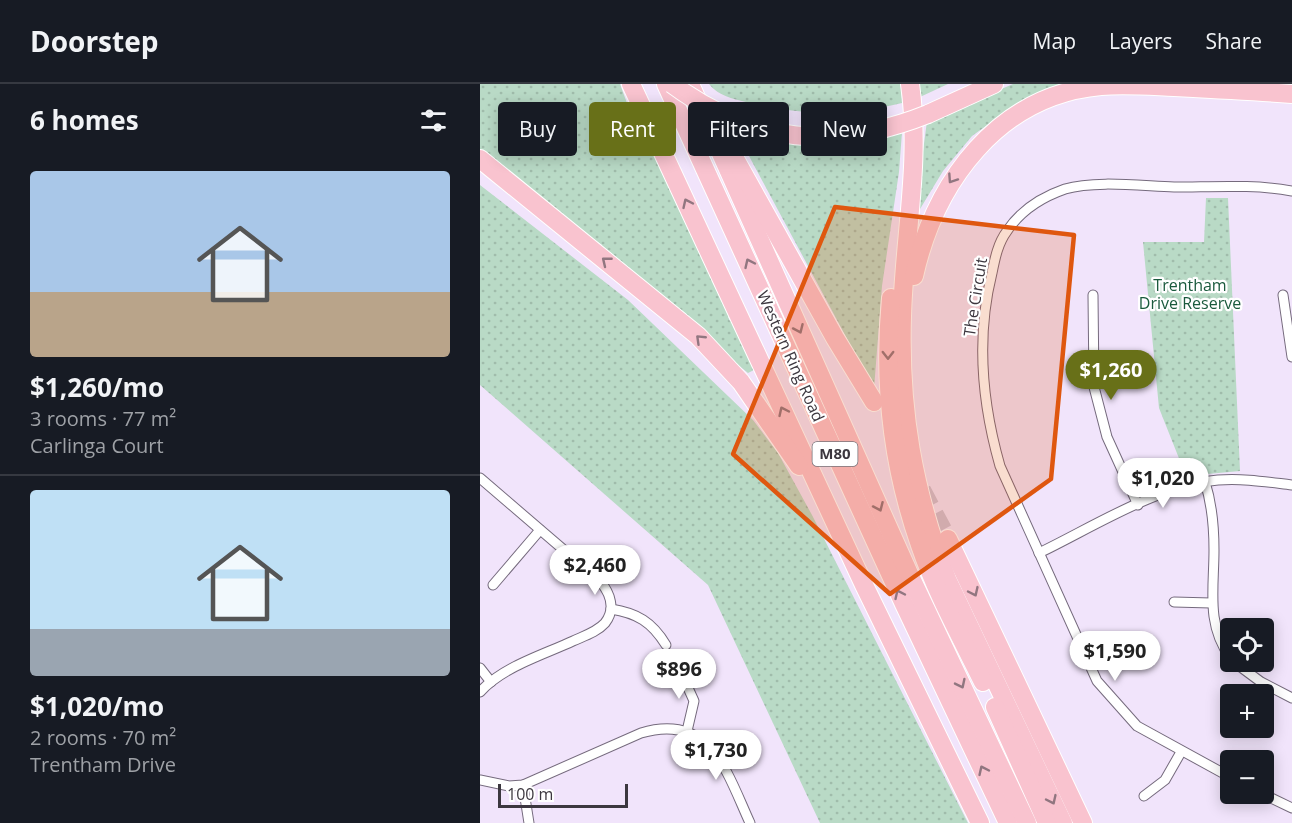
<!DOCTYPE html>
<html lang="en">
<head>
<meta charset="utf-8">
<style>
  body { margin:0; font-family:"Open Sans",sans-serif; background:#20242c; color:#f1f3f6; height:100vh; display:flex; flex-direction:column; font-size:22px; white-space:nowrap }
  * { box-sizing:border-box; margin:0 }
  p { font-size:20px; color:#9ea1a6 }
  .icon { flex:none; width:33px; height:33px; fill:none; stroke:currentColor; stroke-width:2; stroke-linecap:round; stroke-linejoin:round }
  .map { position:relative; flex:1; overflow:hidden }
  .drawer { display:flex; flex-direction:column; background:#171b24; width:480px }
  .drawer>* { flex:none }
  .hud { position:absolute; left:18px; top:18px; width:570px; height:54px; display:flex; gap:12px }
  .fabs { position:absolute; left:740px; top:534px; display:grid; gap:12px }
  .fabs a { display:grid; place-items:center; width:54px; height:54px; border-radius:6px; background:#171b24; box-shadow:0 3px 15px #0003; font-size:30px }
  .scale { position:absolute; left:18px; bottom:15px; width:130px; box-sizing:border-box; padding-left:6px; border:3px solid #3c373f; border-top:0; font-size:16px; line-height:21px; white-space:nowrap; color:#3c373f; -webkit-text-stroke:4px #fff; paint-order:stroke }
  .price { position:absolute; translate:-50% -51px; padding:0 14px; border-radius:21px; background:#fff; color:#222; font-size:20px; line-height:39px; filter:drop-shadow(0 2px 3px #0008) }
  .price::after { content:''; position:absolute; left:50%; top:36px; width:18px; height:14px; margin-left:-9px; background:inherit; clip-path:polygon(0 0,100% 0,50% 100%) }
  .price.current { background:#687018; color:#fff }
  ul { padding:0; list-style:none }
  li { display:grid; align-content:center; gap:12px; height:318px; padding:0 30px }
  li+li { border-top:2px solid #363941 }
  li span { display:grid; place-items:center; height:186px; border-radius:6px; color:#555 }
  li>.icon { margin-inline-start:auto }
  span .icon { width:108px; height:108px; fill:#fffc; stroke-width:1 }
  li b { font-size:26px }
  h2 { display:flex; justify-content:space-between; align-items:center; height:72px; padding:0 30px; font-size:26px }
  .tag { padding:0 21px; border-radius:6px; background:#171b24; box-shadow:0 3px 15px #0003; font-size:21px; line-height:54px }
  .tag.current { background:#687018; color:#fff }
  header { display:flex; align-items:center; gap:36px; box-sizing:border-box; height:84px; padding:0 30px; background:#171b24; border-bottom:2px solid #363941 }
  header strong { font-size:28px }
  nav { display:flex; gap:33px; margin-inline-start:auto; font-size:21px }
  main { display:flex; flex:1; min-height:0 }
  .map>svg:first-child { display:block }
  .grass { fill:url(#grass-dots) }
  .lines { fill:none; stroke-linecap:round; stroke-linejoin:round }
  .highway-tunnel { stroke:#cdc1d5; stroke-width:18; stroke-dasharray:18 9; stroke-linecap:butt }
  .street-casing { stroke:#756a7d; stroke-width:11 }
  .highway-casing { stroke:#fff; stroke-width:20 }
  .street { stroke:#fff; stroke-width:9 }
  .highway { stroke:#f9c3cf; stroke-width:18 }
  .highway-bridge-casing { stroke:#fff; stroke-width:20; stroke-linecap:butt }
  .highway-bridge { stroke:#f9c3cf; stroke-width:18 }
  .oneway { stroke:#917680 }
  .marked { fill:#df570f; fill-opacity:0.2; stroke:#df570f; stroke-width:4.5; stroke-linejoin:round }
  .labels { text-anchor:middle; stroke-width:4.5; stroke-linejoin:round; paint-order:stroke }
  .shield { fill:#fff; stroke:#767379; stroke-width:1.5 }
  .shield-label { font-size:15px; font-weight:bold; fill:#3c373f }
  .park-label { font-size:16px; fill:#1a5a3d; stroke:#fff }
  .street-label { font-size:16px; fill:#3c373f; stroke:#fff }
</style>
</head>
<body>
<header>
<strong>Doorstep</strong>
<nav><a>Map</a><a>Layers</a><a>Share</a></nav>
</header>
<main>
<section class="drawer">
<h2>6 homes<svg class="icon" aria-label="filters" viewBox="0 0 24 24"><path d="M4 7h16M4 17h16"/><circle cx="9" cy="7" r="2"/><circle cx="15" cy="17" r="2"/></svg></h2>
<ul>
<li><span style="background:linear-gradient(#a9c7e8 65%,#b9a48a 0)"><svg class="icon" aria-label="home" viewBox="0 0 24 24"><path d="M3 11l9-7 9 7M6 9v11h12V9"/></svg></span><div><b>$1,260/mo</b><p>3 rooms · 77 m²</p><p>Carlinga Court</p></div></li>
<li><span style="background:linear-gradient(#bfe0f5 75%,#9aa5b1 0)"><svg class="icon" aria-label="home" viewBox="0 0 24 24"><path d="M3 11l9-7 9 7M6 9v11h12V9"/></svg></span><div><b>$1,020/mo</b><p>2 rooms · 70 m²</p><p>Trentham Drive</p></div></li>
</ul>
</section>
<div class="map">
<svg width="812" height="739" viewBox="0 0 812 739">
  <defs>
    <pattern id="grass-dots" width="8" height="8" patternUnits="userSpaceOnUse" patternTransform="scale(1.5)"><rect width="8" height="8" fill="#b9dac6"/><path d="M2 2h.1M6 6h.1" fill="none" stroke="#a0bcab" stroke-width="1.8" stroke-linecap="round"/></pattern>
  </defs>
  <rect width="100%" height="100%" fill="#f1e4fb"/>
  <!-- grass -->
  <g class="grass">
    <path d="M 0,0 L 140,0 L 152,33 L 159,31 L 251,231 L 248,233 L 250,237 L 254,237 L 276,285 L 268,289 L 119,166 L 122,161 L 84,135 L 0,67 Z"/>
    <path d="M 229,0 L 421,0 L 422,19 C 368,32 319,32 266,18 C 253,15 237,11 229,0 Z"/>
    <path d="M 438,0 L 468,0 L 440,13 Z"/>
    <path d="M 533,0 L 591,0 L 531,24 L 492,52 L 463,87 L 434,135 L 447,37 Z"/>
    <path d="M 254,44 L 382,58 L 422,48 L 419,88 L 402,202 L 394,305 Z"/>
    <path d="M 0,101 L 148,216 L 273,336 L 298,369 L 332,431 L 488,739 L 340,739 L 228,501 L 0,301 Z"/>
    <path d="M 726,114 L 748,114 L 760,387 L 706,392 L 679,324 L 663,158 L 724,158 Z"/>
  </g>
  <g class="lines">
    <!-- highway-tunnel -->
    <path class="highway-tunnel" d="M 442,406 L 468,455"/>
    <defs>
      <g id="street">
        <path d="M 613,211 L 614,303 L 627,353 L 658,421"/>
        <path d="M 803,211 L 812,273"/>
        <path d="M 0,394 L 120,497 C 130,509 136,525 125,539 C 117,548 104,552 93,557 C 63,571 22,583 0,608"/>
        <path d="M 725,398 C 732,420 734,443 734,466 C 734,505 726,540 750,573"/>
        <path d="M 559,469 C 615,442 676,402 738,396 C 763,394 787,398 812,401"/>
        <path d="M 13,501 L 60,446"/>
        <path d="M 694,518 L 731,519"/>
        <path d="M 131,525 C 157,529 172,538 186,561"/>
        <path d="M 754,578 L 781,598 L 812,614"/>
        <path d="M 0,584 L 11,598"/>
        <path d="M 200,586 L 214,617 L 207,647"/>
        <path d="M 750,693 L 657,642 L 617,597 L 520,382 C 502,319 496,253 512,189 C 515,174 518,159 527,147 C 541,126 562,113 585,105 C 615,96 662,102 694,103 C 732,103 774,100 812,107"/>
        <path d="M 0,696 L 29,702 L 43,701 L 161,649 C 231,628 247,689 270,739"/>
        <path d="M 43,701 L 49,739"/>
        <path d="M 783,710 L 812,724"/>
        <path d="M 664,712 L 685,696 L 701,668"/>
      </g>
      <g id="highway">
        <path d="M 151,0 L 384,501 L 500,739"/>
        <path d="M 186,0 L 424,520 L 528,739"/>
        <path d="M 210,0 L 430,492 L 547,739"/>
        <path d="M 430,0 C 441,77 424,155 422,232 C 419,326 433,406 467,495 L 583,739"/>
        <path d="M 448,30 L 514,0"/>
        <path d="M 254,73 L 355,254 L 394,318"/>
        <path d="M 0,75 L 218,252 L 261,298 L 319,382"/>
        <path d="M 434,192 C 455,98 518,11 621,2 C 645,0 670,2 694,3 C 733,5 773,7 812,10"/>
        <path d="M 411,214 C 403,298 412,381 440,461 C 456,508 481,553 503,598"/>
        <path d="M 468,455 L 603,739"/>
        <path d="M 515,623 L 567,739"/>
      </g>
    </defs>
    <!-- street casing -->
    <use href="#street" class="street-casing"/>
    <!-- highway casing -->
    <use href="#highway" class="highway-casing"/>
    <!-- street -->
    <use href="#street" class="street"/>
    <!-- highway -->
    <use href="#highway" class="highway"/>
    <defs>
      <path id="highway-bridge" d="M 192,0 C 273,60 356,67 448,30"/>
    </defs>
    <!-- highway-bridge casing -->
    <use href="#highway-bridge" class="highway-bridge-casing"/>
    <!-- highway-bridge -->
    <use href="#highway-bridge" class="highway-bridge"/>
  </g>
  <!-- one-way arrows -->
  <defs><path id="oneway-chevron" d="M-2-3.5L2.5 0L-2 3.5" fill="none" stroke-width="1.6" stroke-linecap="round" stroke-linejoin="round" transform="scale(1.5)"/></defs>
  <g class="oneway">
    <use href="#oneway-chevron" transform="translate(472 95) rotate(124)"/>
    <use href="#oneway-chevron" transform="translate(207 119) rotate(-115)"/>
    <use href="#oneway-chevron" transform="translate(126 177) rotate(-141)"/>
    <use href="#oneway-chevron" transform="translate(269 179) rotate(-115)"/>
    <use href="#oneway-chevron" transform="translate(319 245) rotate(66)"/>
    <use href="#oneway-chevron" transform="translate(220 255) rotate(-136)"/>
    <use href="#oneway-chevron" transform="translate(408 271) rotate(90)"/>
    <use href="#oneway-chevron" transform="translate(303 327) rotate(-115)"/>
    <use href="#oneway-chevron" transform="translate(399 423) rotate(66)"/>
    <use href="#oneway-chevron" transform="translate(494 508) rotate(65)"/>
    <use href="#oneway-chevron" transform="translate(419 510) rotate(-115)"/>
    <use href="#oneway-chevron" transform="translate(481 600) rotate(64)"/>
    <use href="#oneway-chevron" transform="translate(503 686) rotate(-115)"/>
    <use href="#oneway-chevron" transform="translate(572 716) rotate(65)"/>
  </g>
  <!-- marked area -->
  <path class="marked" d="M 355,123 L 594,151 L 571,395 L 410,510 L 253,370 Z"/>
  <g class="labels">
    <!-- shield labels -->
    <rect class="shield" x="332.5" y="358" width="45" height="24" rx="4.5"/>
    <g class="shield-label">
      <text x="355" y="375">M80</text>
    </g>
    <!-- park labels -->
    <g class="park-label">
      <text x="710" y="207">Trentham<tspan x="710" dy="18">Drive Reserve</tspan></text>
    </g>
    <!-- street labels -->
    <g class="street-label">
      <text transform="translate(495 213) rotate(-81)" y="6">The Circuit</text>
      <text transform="translate(311 272) rotate(66)" y="6">Western Ring Road</text>
    </g>
  </g>
</svg>
<div class="fabs">
<a><svg class="icon" aria-label="locate" viewBox="0 0 24 24"><circle cx="12" cy="12" r="6"/><path d="M12 2v4M12 18v4M2 12h4M18 12h4"/></svg></a>
<a>+</a>
<a>−</a>
</div>
<div class="scale">100 m</div>
<b class="price current" style="left:631px;top:317px">$1,260</b>
<b class="price" style="left:683px;top:425px">$1,020</b>
<b class="price" style="left:115px;top:512px">$2,460</b>
<b class="price" style="left:635px;top:598px">$1,590</b>
<b class="price" style="left:199px;top:616px">$896</b>
<b class="price" style="left:236px;top:697px">$1,730</b>
<div class="hud">
<a class="tag">Buy</a>
<a class="tag current">Rent</a>
<a class="tag">Filters</a>
<a class="tag">New</a>
</div>
</div>
</main>
</body>
</html>
